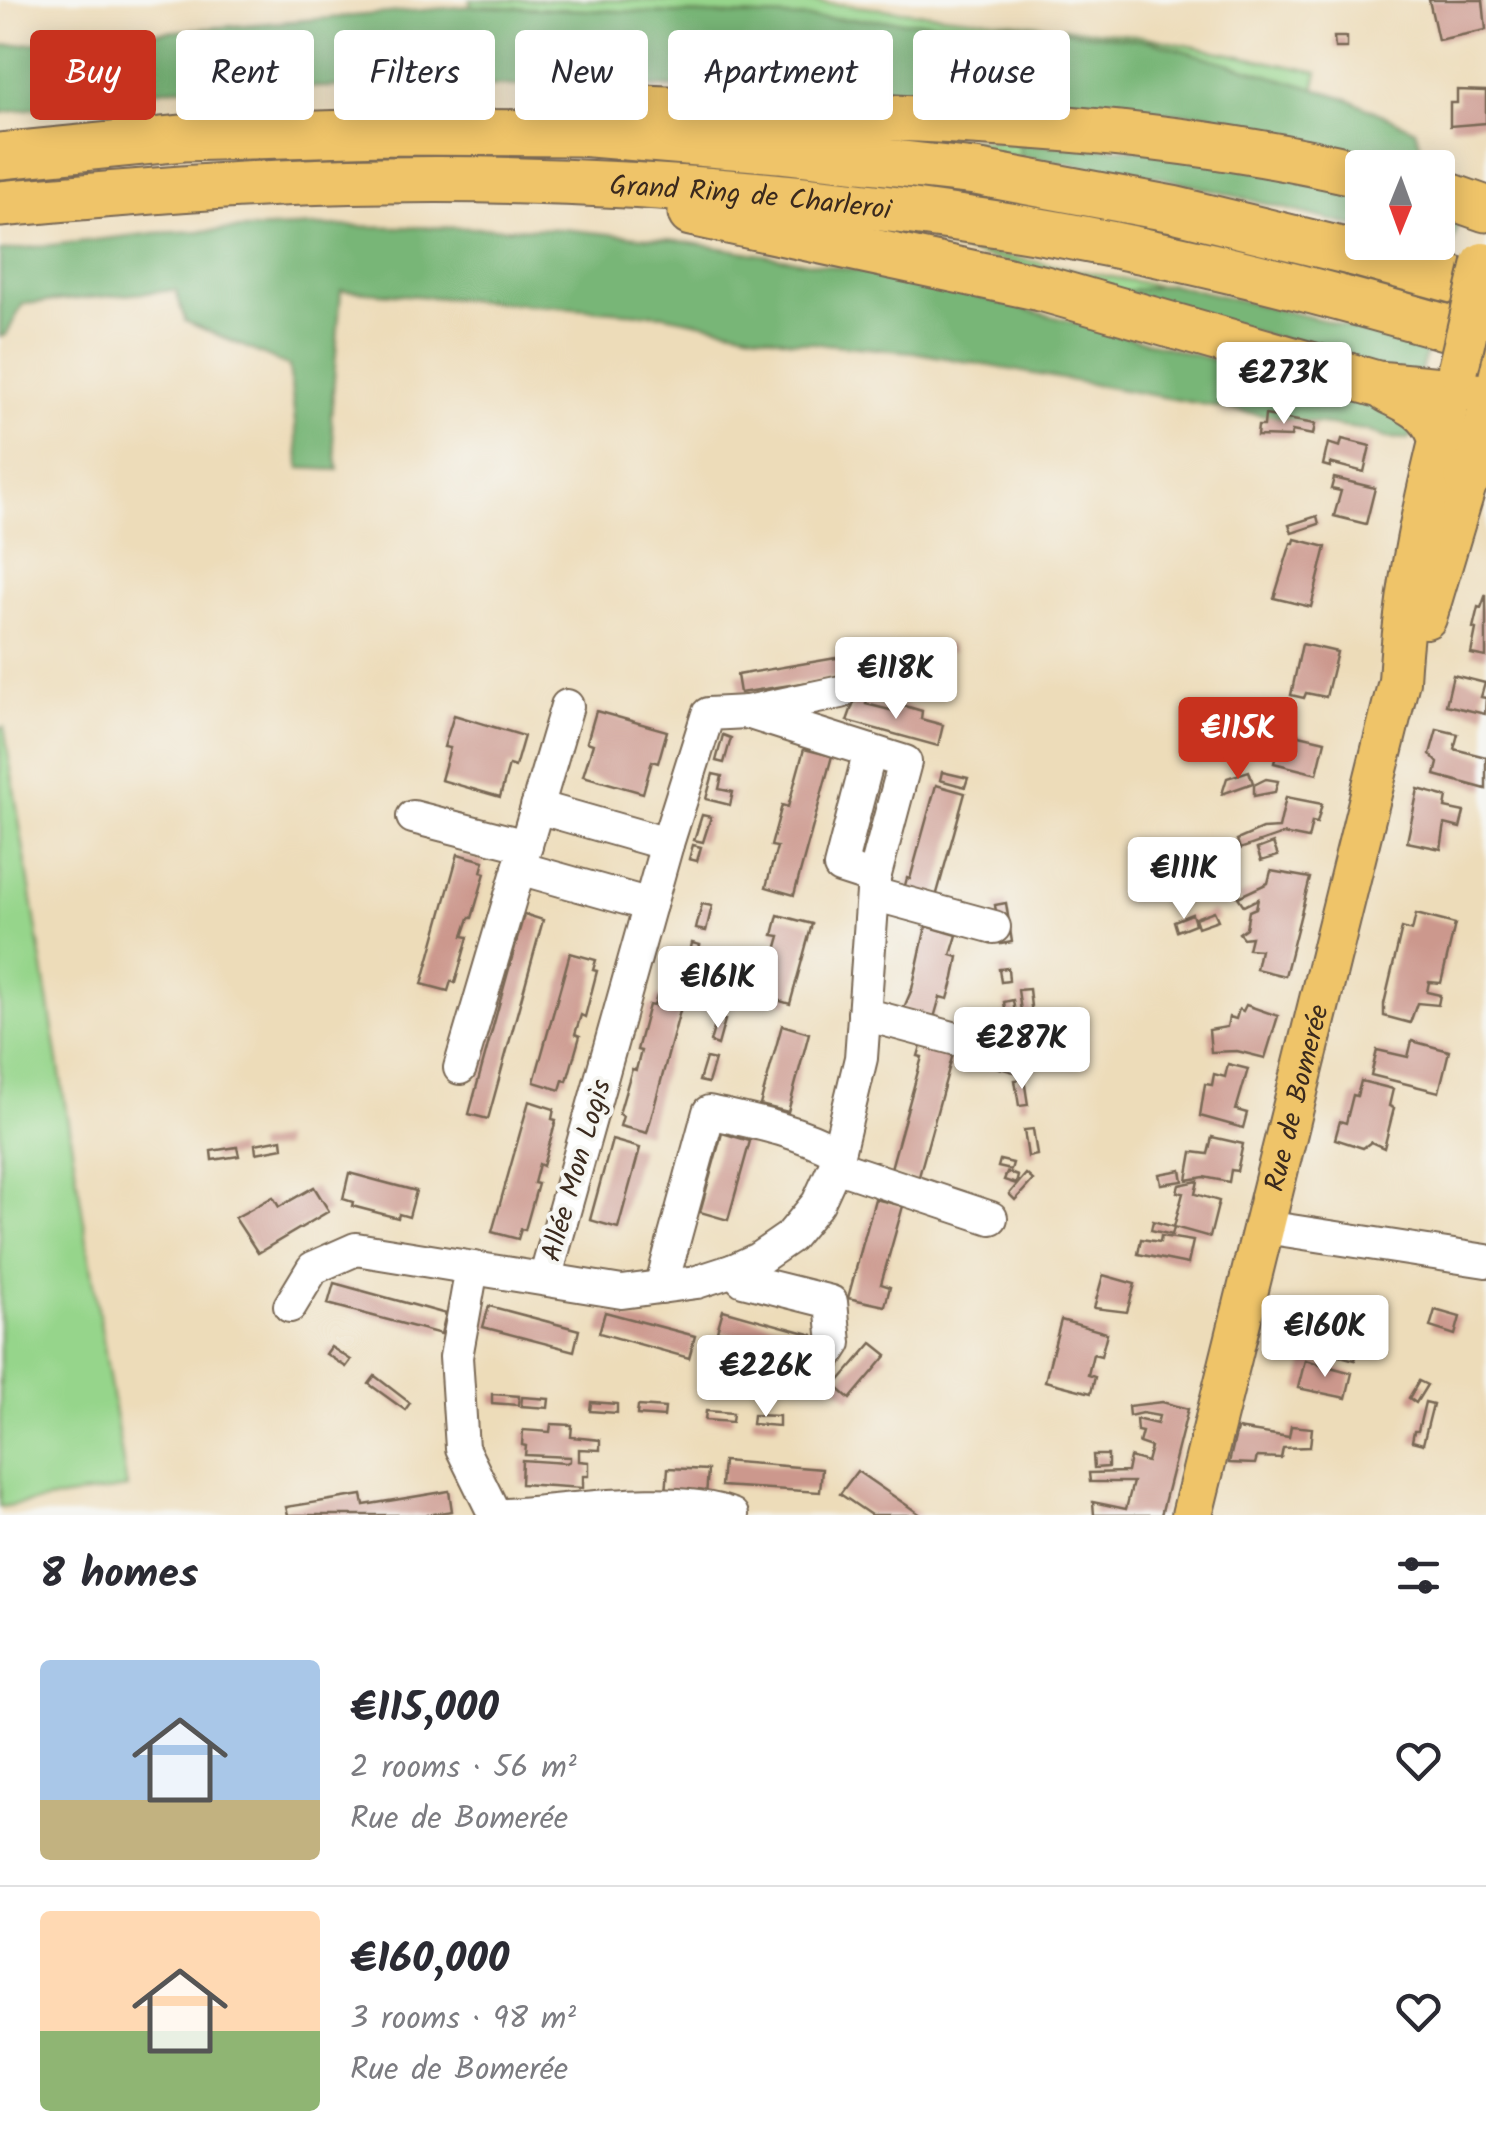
<!DOCTYPE html>
<html lang="en">
<head>
<meta charset="utf-8">
<style>
  body { margin:0; font-family:Kalam,sans-serif; background:#f2f2f3; color:#2b2b33; height:100vh; display:flex; flex-direction:column; font-size:38px; white-space:nowrap }
  * { box-sizing:border-box; margin:0 }
  p { font-size:32px; color:#7c7c81 }
  .icon { flex:none; width:55px; height:55px; fill:none; stroke:currentColor; stroke-width:2; stroke-linecap:round; stroke-linejoin:round }
  .map { position:relative; height:1515px; overflow:hidden }
  .details { display:flex; flex-direction:column; background:#fff; flex:1 }
  .details>* { flex:none }
  .guide { position:absolute; left:30px; top:30px; width:1428px; height:90px; display:flex; gap:20px }
  .needle { width:65px; rotate:181deg }
  .fabs { position:absolute; left:1345px; top:150px; display:grid; gap:20px }
  .fabs a { display:grid; place-items:center; width:110px; height:110px; border-radius:10px; background:#fff; box-shadow:0 5px 25px #0003; font-size:50px }
  .price { position:absolute; translate:-50% -85px; padding:0 22px; border-radius:10px; background:#fff; color:#222; font-size:32px; line-height:65px; filter:drop-shadow(0 2px 5px #0008) }
  .price::after { content:''; position:absolute; left:50%; top:60px; width:30px; height:22px; margin-left:-15px; background:inherit; clip-path:polygon(0 0,100% 0,50% 100%) }
  .price.on { background:#c8321e; color:#fff }
  ul { padding:0; list-style:none }
  li { display:flex; align-items:center; gap:30px; height:250px; padding:0 40px }
  li+li { border-top:2px solid #e1e1e2 }
  li span { display:grid; place-items:center; flex:none; width:280px; height:200px; border-radius:10px; color:#555 }
  li>.icon { margin-inline-start:auto }
  span .icon { width:120px; height:120px; fill:#fffc; stroke-width:1 }
  li b { font-size:42px }
  h2 { display:flex; justify-content:space-between; align-items:center; height:120px; padding:0 40px; font-size:42px }
  .tag { padding:0 35px; border-radius:10px; background:#fff; box-shadow:0 5px 25px #0003; font-size:35px; line-height:90px }
  .tag.on { background:#c8321e; color:#fff }
  .map>svg:first-child { display:block }
  .green { fill:#96d58b; stroke:#688054; stroke-width:2.5 }
  .forest { fill:#78b677; stroke:#5a704a; stroke-width:2.5 }
  .building { fill:#cc988d }
  .lines { fill:none; stroke-linecap:round; stroke-linejoin:round }
  .minor-casing { stroke:#796854; stroke-width:36 }
  .major-casing { stroke:#796854; stroke-width:44 }
  .highway-casing { stroke:#796854; stroke-width:49 }
  .minor { stroke:#fff; stroke-width:32 }
  .major { stroke:#efc469; stroke-width:40 }
  .highway { stroke:#efc469; stroke-width:45 }
  .major-bridge-casing { stroke:#796854; stroke-width:44; stroke-linecap:butt }
  .major-bridge { stroke:#efc469; stroke-width:40 }
  .labels { text-anchor:middle; stroke-width:8; stroke-linejoin:round; paint-order:stroke }
  .street-label { font-size:28px; fill:#3b2a1e; stroke:#f6f6f2 }
</style>
</head>
<body>
<div class="map">
<svg width="1486" height="1515" viewBox="0 0 1486 1515">
  <rect width="100%" height="100%" fill="#f6f6f2"/>
  <filter id="ink" filterUnits="userSpaceOnUse"><feTurbulence type="fractalNoise" baseFrequency=".01" numOctaves="2"/><feDisplacementMap in="SourceGraphic" scale="20" xChannelSelector="R" yChannelSelector="G"/><feConvolveMatrix kernelMatrix="1 2 1 2 8 2 1 2 1" color-interpolation-filters="sRGB"/></filter>
  <filter id="wash" filterUnits="userSpaceOnUse"><feTurbulence type="fractalNoise" baseFrequency=".0048" numOctaves="4" result="noise"/><feDisplacementMap in="SourceGraphic" scale="40" xChannelSelector="R" yChannelSelector="G"/><feGaussianBlur stdDeviation="2.25" result="paint"/><feColorMatrix in="noise" values="0 0 0 0 0 0 0 0 0 0 0 0 0 0 0 0 0 1.4 0 .05"/><feComposite in="paint" operator="in"/></filter>
  <g filter="url(#wash)">
    <rect width="100%" height="100%" fill="#eddcb9"/>
    <!-- green -->
    <g class="green">
      <path d="M 470,0 L 797,0 L 1141,36 L 1318,72 L 1314,89 L 1151,41 L 1010,25 L 471,6 Z"/>
      <path d="M 867,135 L 1019,143 L 1021,157 Z"/>
      <path d="M 928,241 L 1163,287 L 1120,293 Z"/>
      <path d="M 4,727 L 127,1488 L 0,1507 L 0,728 Z"/>
    </g>
    <!-- forest -->
    <g class="forest">
      <path d="M 471,6 L 1010,25 L 1151,41 L 1346,98 L 1415,130 L 1430,167 L 1405,167 L 1211,115 L 626,85 L 173,88 L 0,113 L 0,46 Z"/>
      <path d="M 1019,143 L 1162,151 L 1362,191 L 1362,228 L 1159,177 L 1021,157 Z"/>
      <path d="M 1438,215 L 1458,225 L 1451,250 L 1422,243 L 1438,242 Z"/>
      <path d="M 318,226 L 562,229 L 685,242 L 920,281 L 1404,411 L 1417,431 L 1408,439 L 1386,438 L 1365,430 L 1279,418 L 913,352 L 792,341 L 665,315 L 341,290 L 331,417 L 338,470 L 300,468 L 289,366 L 185,321 L 176,290 L 23,304 L 6,335 L 0,337 L 0,251 L 155,233 Z"/>
      <path d="M 1170,284 L 1327,321 L 1419,350 L 1426,354 L 1418,379 L 1120,293 Z"/>
    </g>
    <g id="blocks">
      <!-- building -->
      <g class="building">
        <path d="M 1429,0 L 1483,0 L 1486,30 L 1438,40 Z"/>
        <path d="M 1334,37 L 1347,37 L 1347,48 L 1335,48 Z"/>
        <path d="M 1457,90 L 1486,91 L 1486,123 L 1450,126 L 1450,103 L 1457,103 Z"/>
        <path d="M 1265,415 L 1315,424 L 1313,435 L 1292,431 L 1291,437 L 1257,436 L 1258,426 L 1264,426 Z"/>
        <path d="M 1342,439 L 1370,446 L 1364,472 L 1330,463 L 1330,467 L 1323,465 L 1328,443 L 1340,447 Z"/>
        <path d="M 1334,478 L 1375,488 L 1366,524 L 1334,516 L 1341,491 L 1331,489 Z"/>
        <path d="M 1317,516 L 1319,524 L 1292,533 L 1289,525 Z"/>
        <path d="M 1295,539 L 1326,547 L 1311,607 L 1274,598 L 1291,543 L 1294,543 Z"/>
        <path d="M 1486,594 L 1486,657 L 1471,654 L 1476,629 L 1473,628 L 1478,607 L 1481,608 Z"/>
        <path d="M 951,644 L 953,652 L 926,655 L 925,646 Z"/>
        <path d="M 1302,644 L 1337,652 L 1326,697 L 1306,693 L 1304,698 L 1291,695 Z"/>
        <path d="M 901,649 L 902,658 L 875,661 L 874,653 Z"/>
        <path d="M 848,656 L 852,675 L 740,693 L 737,675 Z"/>
        <path d="M 1453,675 L 1485,683 L 1481,697 L 1486,698 L 1485,714 L 1446,705 Z"/>
        <path d="M 856,696 L 867,700 L 866,704 L 898,712 L 902,705 L 922,711 L 921,719 L 943,725 L 938,746 L 847,721 Z"/>
        <path d="M 1254,710 L 1259,725 L 1230,734 L 1226,719 Z"/>
        <path d="M 596,711 L 667,731 L 658,763 L 652,761 L 643,793 L 583,776 L 593,744 L 587,742 Z"/>
        <path d="M 454,715 L 524,736 L 515,767 L 509,765 L 500,797 L 441,780 L 450,748 L 444,747 Z"/>
        <path d="M 1437,729 L 1458,734 L 1454,749 L 1486,757 L 1486,789 L 1435,775 L 1438,763 L 1430,754 Z"/>
        <path d="M 1282,731 L 1325,741 L 1317,774 L 1274,763 Z"/>
        <path d="M 723,735 L 731,738 L 724,763 L 716,761 Z"/>
        <path d="M 804,749 L 832,756 L 794,895 L 766,887 L 777,847 L 771,846 L 782,805 L 788,807 Z"/>
        <path d="M 1249,771 L 1253,783 L 1222,794 L 1227,778 Z"/>
        <path d="M 942,772 L 968,778 L 965,787 L 940,780 Z"/>
        <path d="M 713,774 L 722,776 L 719,789 L 733,792 L 730,805 L 706,799 Z"/>
        <path d="M 1266,779 L 1278,781 L 1275,792 L 1254,796 L 1254,785 Z"/>
        <path d="M 936,785 L 965,793 L 936,897 L 904,889 L 907,878 L 910,879 Z"/>
        <path d="M 1418,789 L 1447,797 L 1445,808 L 1464,812 L 1460,828 L 1445,824 L 1441,849 L 1407,842 Z"/>
        <path d="M 1286,797 L 1322,804 L 1317,823 L 1312,822 L 1308,839 L 1283,834 L 1240,849 L 1237,840 L 1262,829 L 1279,828 Z"/>
        <path d="M 702,815 L 711,817 L 703,842 L 694,840 Z"/>
        <path d="M 1273,843 L 1278,856 L 1261,861 L 1257,849 Z"/>
        <path d="M 693,845 L 701,847 L 697,861 L 689,859 Z"/>
        <path d="M 458,854 L 484,861 L 481,872 L 485,873 L 472,918 L 469,918 L 463,936 L 468,937 L 455,983 L 451,981 L 448,991 L 422,984 Z"/>
        <path d="M 1271,871 L 1310,878 L 1285,976 L 1256,969 L 1260,950 L 1248,949 L 1251,937 L 1243,938 L 1239,933 L 1246,928 L 1249,911 L 1256,908 L 1258,899 L 1244,906 L 1238,897 L 1268,883 Z"/>
        <path d="M 1006,903 L 1012,942 L 1001,944 L 995,905 Z"/>
        <path d="M 702,904 L 712,906 L 706,931 L 696,929 Z"/>
        <path d="M 1214,911 L 1218,920 L 1198,927 L 1195,918 Z"/>
        <path d="M 524,914 L 543,920 L 488,1119 L 469,1114 Z"/>
        <path d="M 1192,914 L 1195,924 L 1177,931 L 1174,921 Z"/>
        <path d="M 1416,914 L 1455,924 L 1441,983 L 1429,982 L 1427,992 L 1440,995 L 1438,1005 L 1417,1003 L 1410,1023 L 1384,1016 L 1384,1004 L 1402,928 L 1412,931 Z"/>
        <path d="M 778,915 L 812,924 L 790,1004 L 763,996 L 780,936 L 773,935 Z"/>
        <path d="M 926,926 L 957,935 L 951,955 L 958,957 L 954,978 L 948,999 L 940,997 L 934,1018 L 903,1010 L 912,989 Z"/>
        <path d="M 692,943 L 700,945 L 695,968 L 687,967 Z"/>
        <path d="M 570,953 L 596,960 L 593,970 L 597,971 L 585,1017 L 581,1015 L 575,1034 L 580,1036 L 567,1081 L 563,1080 L 560,1090 L 534,1082 Z"/>
        <path d="M 1008,968 L 1009,981 L 1001,982 L 999,969 Z"/>
        <path d="M 1029,989 L 1032,1016 L 1022,1018 L 1018,990 Z"/>
        <path d="M 657,996 L 682,1003 L 647,1133 L 620,1126 L 623,1116 L 619,1114 L 632,1069 L 636,1070 L 641,1051 L 637,1050 L 649,1005 L 654,1006 Z"/>
        <path d="M 1013,1000 L 1017,1027 L 1008,1028 L 1004,1002 Z"/>
        <path d="M 1246,1005 L 1278,1016 L 1265,1058 L 1237,1051 L 1211,1052 L 1209,1030 L 1227,1027 L 1229,1017 L 1236,1019 L 1239,1009 L 1243,1011 Z"/>
        <path d="M 717,1018 L 725,1020 L 718,1045 L 710,1042 Z"/>
        <path d="M 782,1025 L 809,1033 L 788,1112 L 760,1105 Z"/>
        <path d="M 1412,1041 L 1449,1051 L 1439,1092 L 1371,1075 L 1377,1050 L 1408,1057 Z"/>
        <path d="M 921,1046 L 953,1054 L 918,1180 L 890,1172 L 922,1057 L 918,1056 Z"/>
        <path d="M 706,1058 L 715,1060 L 708,1083 L 699,1081 Z"/>
        <path d="M 1228,1064 L 1248,1069 L 1236,1110 L 1247,1113 L 1243,1128 L 1200,1116 L 1205,1084 L 1212,1085 L 1214,1074 L 1225,1077 Z"/>
        <path d="M 1024,1079 L 1028,1105 L 1019,1106 L 1015,1080 Z"/>
        <path d="M 1361,1081 L 1393,1089 L 1389,1106 L 1394,1108 L 1384,1148 L 1371,1142 L 1363,1148 L 1335,1139 L 1340,1121 L 1346,1123 L 1353,1095 L 1357,1096 Z"/>
        <path d="M 529,1101 L 554,1109 L 552,1119 L 556,1120 L 543,1166 L 539,1164 L 534,1183 L 538,1184 L 525,1230 L 521,1229 L 518,1239 L 492,1232 Z"/>
        <path d="M 1033,1129 L 1037,1155 L 1028,1157 L 1024,1130 Z"/>
        <path d="M 722,1133 L 750,1141 L 728,1220 L 700,1212 Z"/>
        <path d="M 1212,1137 L 1243,1144 L 1237,1171 L 1231,1170 L 1229,1182 L 1204,1177 L 1187,1180 L 1192,1152 L 1208,1154 Z"/>
        <path d="M 282,1139 L 283,1148 L 256,1153 L 255,1144 Z"/>
        <path d="M 612,1140 L 640,1148 L 618,1228 L 590,1220 Z"/>
        <path d="M 237,1147 L 239,1156 L 212,1160 L 211,1151 Z"/>
        <path d="M 1000,1160 L 1013,1163 L 1011,1170 L 998,1167 Z"/>
        <path d="M 1181,1170 L 1183,1181 L 1161,1184 L 1159,1174 Z"/>
        <path d="M 1007,1172 L 1018,1176 L 1016,1184 L 1004,1180 Z"/>
        <path d="M 349,1173 L 416,1191 L 409,1217 L 399,1214 L 398,1218 L 352,1206 L 353,1202 L 343,1199 Z"/>
        <path d="M 1026,1174 L 1033,1180 L 1015,1200 L 1009,1194 Z"/>
        <path d="M 1198,1181 L 1195,1194 L 1219,1201 L 1210,1237 L 1174,1227 L 1183,1193 L 1177,1192 L 1179,1185 Z"/>
        <path d="M 314,1187 L 329,1211 L 258,1253 L 235,1218 L 273,1197 L 279,1207 Z"/>
        <path d="M 875,1199 L 903,1206 L 881,1284 L 890,1287 L 885,1306 L 848,1298 Z"/>
        <path d="M 1153,1221 L 1174,1227 L 1172,1235 L 1151,1230 Z"/>
        <path d="M 1161,1236 L 1193,1241 L 1188,1264 L 1138,1254 L 1141,1239 L 1160,1242 Z"/>
        <path d="M 1103,1275 L 1135,1284 L 1127,1312 L 1094,1308 Z"/>
        <path d="M 334,1283 L 446,1314 L 441,1334 L 328,1304 Z"/>
        <path d="M 489,1306 L 579,1330 L 574,1351 L 483,1327 Z"/>
        <path d="M 723,1310 L 813,1335 L 808,1356 L 717,1331 Z"/>
        <path d="M 1435,1310 L 1460,1317 L 1455,1335 L 1430,1327 Z"/>
        <path d="M 605,1312 L 695,1336 L 689,1358 L 599,1333 Z"/>
        <path d="M 1310,1317 L 1363,1331 L 1355,1360 L 1303,1346 Z"/>
        <path d="M 1061,1320 L 1107,1333 L 1101,1356 L 1093,1354 L 1088,1375 L 1095,1377 L 1091,1393 L 1045,1381 Z"/>
        <path d="M 872,1343 L 887,1355 L 850,1399 L 835,1386 Z"/>
        <path d="M 331,1347 L 351,1360 L 346,1367 L 326,1354 Z"/>
        <path d="M 1305,1360 L 1352,1373 L 1346,1398 L 1298,1388 Z"/>
        <path d="M 375,1376 L 410,1403 L 405,1410 L 369,1384 Z"/>
        <path d="M 1419,1381 L 1427,1385 L 1416,1403 L 1409,1398 Z"/>
        <path d="M 492,1394 L 519,1396 L 518,1405 L 492,1403 Z"/>
        <path d="M 522,1397 L 549,1399 L 548,1408 L 521,1406 Z"/>
        <path d="M 591,1402 L 617,1404 L 617,1413 L 590,1411 Z"/>
        <path d="M 1162,1402 L 1188,1409 L 1161,1515 L 1094,1515 L 1093,1502 L 1126,1509 L 1133,1482 L 1090,1482 L 1089,1473 L 1127,1472 L 1130,1457 L 1147,1462 L 1151,1447 L 1139,1443 L 1142,1432 L 1137,1431 L 1136,1419 L 1157,1424 L 1159,1416 L 1142,1413 L 1129,1416 L 1128,1406 Z"/>
        <path d="M 1425,1402 L 1433,1404 L 1423,1444 L 1412,1441 L 1414,1431 L 1418,1431 Z"/>
        <path d="M 638,1406 L 665,1408 L 664,1417 L 637,1415 Z"/>
        <path d="M 706,1411 L 733,1413 L 732,1422 L 705,1420 Z"/>
        <path d="M 753,1415 L 779,1416 L 779,1426 L 752,1424 Z"/>
        <path d="M 551,1424 L 572,1425 L 571,1437 L 600,1440 L 600,1450 L 579,1449 L 579,1461 L 589,1462 L 589,1476 L 583,1476 L 583,1488 L 521,1484 L 522,1460 L 566,1463 L 570,1461 L 570,1457 L 525,1455 L 526,1446 L 522,1445 L 523,1430 L 550,1432 Z"/>
        <path d="M 1291,1426 L 1312,1428 L 1310,1447 L 1283,1448 L 1281,1458 L 1257,1457 L 1255,1464 L 1229,1463 L 1237,1429 L 1289,1437 Z"/>
        <path d="M 1093,1455 L 1108,1455 L 1108,1467 L 1094,1468 Z"/>
        <path d="M 723,1461 L 822,1469 L 820,1492 L 721,1486 Z"/>
        <path d="M 668,1468 L 708,1470 L 706,1496 L 666,1494 Z"/>
        <path d="M 857,1471 L 921,1515 L 871,1515 L 840,1494 Z"/>
        <path d="M 449,1491 L 452,1511 L 427,1515 L 288,1515 L 286,1507 L 362,1495 L 364,1505 Z"/>
      </g>
    </g>
  </g>
  <g filter="url(#ink)">
    <use href="#blocks" fill-opacity="0" stroke="#796854" stroke-width="2.5"/>
    <g class="lines">
      <defs>
        <g id="minor">
          <path d="M 747,712 L 841,692"/>
          <path d="M 870,751 L 840,867 L 874,878"/>
          <path d="M 537,807 L 667,844"/>
          <path d="M 413,817 L 526,846"/>
          <path d="M 519,868 L 650,905"/>
          <path d="M 873,894 L 994,927"/>
          <path d="M 864,1014 L 1019,1056"/>
          <path d="M 460,1068 L 567,706"/>
          <path d="M 835,1166 L 991,1218"/>
          <path d="M 1265,1227 L 1486,1261"/>
          <path d="M 472,1268 L 456,1357 L 462,1448 L 495,1515"/>
          <path d="M 734,1270 L 743,1280 L 831,1302 L 835,1343 L 822,1363"/>
          <path d="M 661,1287 L 709,1112 C 754,1122 797,1130 837,1152"/>
          <path d="M 290,1306 L 313,1268 L 356,1249 L 622,1292 L 697,1282 L 734,1270 L 758,1259 L 790,1237 L 818,1203 L 835,1166 L 861,1058 L 874,878 L 905,762 L 747,712 L 708,714 L 667,844 L 545,1279"/>
          <path d="M 507,1515 C 570,1511 674,1493 732,1515"/>
        </g>
        <g id="major">
          <path d="M 1426,618 L 1486,418"/>
          <path id="s1" d="M 1192,1515 L 1399,681 C 1404,588 1425,496 1448,406"/>
        </g>
        <g id="highway">
          <path d="M 623,116 L 644,108 C 887,119 1125,118 1362,174"/>
          <path d="M 0,156 L 183,138 L 384,132 L 579,133 L 779,150 L 975,172 L 1173,209 L 1362,255 L 1486,289"/>
          <path d="M 1438,192 L 1486,209"/>
          <path id="s2" d="M 0,204 C 128,193 256,181 384,180 C 578,177 772,191 964,219 C 1141,244 1315,289 1486,339"/>
          <path d="M 691,213 L 1041,288 L 1377,384 L 1452,391 L 1486,382"/>
          <path d="M 1388,390 C 1411,401 1431,410 1440,435"/>
          <path d="M 1468,477 L 1486,458"/>
        </g>
      </defs>
      <!-- minor casing -->
      <use href="#minor" class="minor-casing"/>
      <!-- major casing -->
      <use href="#major" class="major-casing"/>
      <!-- highway casing -->
      <use href="#highway" class="highway-casing"/>
      <!-- minor -->
      <use href="#minor" class="minor"/>
      <!-- major -->
      <use href="#major" class="major"/>
      <!-- highway -->
      <use href="#highway" class="highway"/>
      <defs>
        <path id="major-bridge" d="M 1458,369 L 1483,263"/>
      </defs>
      <!-- major-bridge casing -->
      <use href="#major-bridge" class="major-bridge-casing"/>
      <!-- major-bridge -->
      <use href="#major-bridge" class="major-bridge"/>
    </g>
  </g>
  <g class="labels">
    <!-- street labels -->
    <g class="street-label">
      <text dy="10" stroke="none"><textPath href="#s2" startOffset="752">Grand Ring de Charleroi</textPath></text>
      <text dy="10" stroke="none"><textPath href="#s1" startOffset="430">Rue de Bomerée</textPath></text>
      <text transform="translate(575 1170) rotate(-74)" y="10">Allée Mon Logis</text>
    </g>
  </g>
</svg>
<div class="fabs">
<a><svg class="needle" viewBox="-14 -14 28 28"><path d="M0-13l5 13h-10z" fill="#e53935"/><path d="M0 13l5-13h-10z" fill="#7c7c81"/></svg></a>
</div>
<b class="price" style="left:1284px;top:427px">€273K</b>
<b class="price" style="left:896px;top:722px">€118K</b>
<b class="price on" style="left:1238px;top:782px">€115K</b>
<b class="price" style="left:1184px;top:922px">€111K</b>
<b class="price" style="left:718px;top:1031px">€161K</b>
<b class="price" style="left:1022px;top:1092px">€287K</b>
<b class="price" style="left:1325px;top:1380px">€160K</b>
<b class="price" style="left:766px;top:1420px">€226K</b>
<div class="guide">
<a class="tag on">Buy</a>
<a class="tag">Rent</a>
<a class="tag">Filters</a>
<a class="tag">New</a>
<a class="tag">Apartment</a>
<a class="tag">House</a>
</div>
</div>
<section class="details">
<h2>8 homes<svg class="icon" aria-label="filters" viewBox="0 0 24 24"><path d="M4 7h16M4 17h16"/><circle cx="9" cy="7" r="2"/><circle cx="15" cy="17" r="2"/></svg></h2>
<ul>
<li><span style="background:linear-gradient(#a9c7e8 70%,#c2b280 0)"><svg class="icon" aria-label="home" viewBox="0 0 24 24"><path d="M3 11l9-7 9 7M6 9v11h12V9"/></svg></span><div><b>€115,000</b><p>2 rooms · 56 m²</p><p>Rue de Bomerée</p></div><svg class="icon" aria-label="heart" viewBox="0 0 24 24"><path d="M12 20l-8-8c-3-5 5-10 8-4 3-6 11-1 8 4z"/></svg></li>
<li><span style="background:linear-gradient(#ffd9b3 60%,#8fb573 0)"><svg class="icon" aria-label="home" viewBox="0 0 24 24"><path d="M3 11l9-7 9 7M6 9v11h12V9"/></svg></span><div><b>€160,000</b><p>3 rooms · 98 m²</p><p>Rue de Bomerée</p></div><svg class="icon" aria-label="heart" viewBox="0 0 24 24"><path d="M12 20l-8-8c-3-5 5-10 8-4 3-6 11-1 8 4z"/></svg></li>
</ul>
</section>
</body>
</html>
